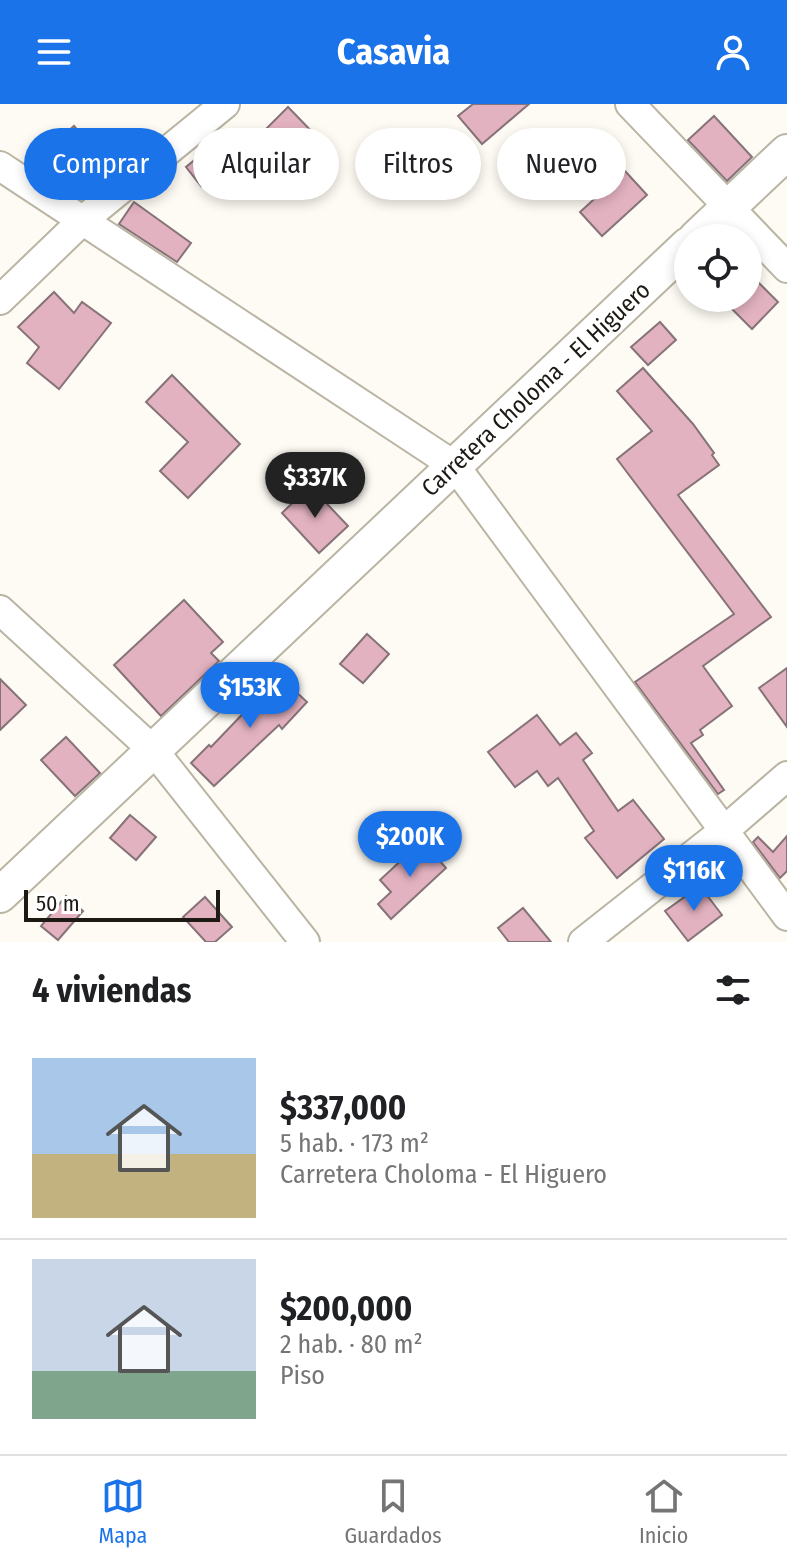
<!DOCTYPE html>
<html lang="es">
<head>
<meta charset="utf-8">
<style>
  body { margin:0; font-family:"Fira Sans Condensed",sans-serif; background:#f2f2f2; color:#202124; height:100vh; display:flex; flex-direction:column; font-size:30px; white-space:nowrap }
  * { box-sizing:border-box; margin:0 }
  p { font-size:26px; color:#757577 }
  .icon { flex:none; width:44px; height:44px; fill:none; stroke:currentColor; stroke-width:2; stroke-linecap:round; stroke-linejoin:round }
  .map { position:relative; height:838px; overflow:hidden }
  .sheet { display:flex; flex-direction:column; background:#fff; flex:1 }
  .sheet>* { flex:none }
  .banner { position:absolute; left:24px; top:24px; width:740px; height:72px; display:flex; gap:16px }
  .buttons { position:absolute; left:674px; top:120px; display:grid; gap:16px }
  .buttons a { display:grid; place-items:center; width:88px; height:88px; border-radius:50%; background:#fff; box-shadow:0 4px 12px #0003; font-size:40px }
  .scale { position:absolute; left:24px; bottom:20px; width:196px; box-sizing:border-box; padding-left:8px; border:4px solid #1d1a14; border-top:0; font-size:22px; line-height:28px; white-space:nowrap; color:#1d1a14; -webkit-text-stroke:6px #fff; paint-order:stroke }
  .price { position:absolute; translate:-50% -68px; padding:0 18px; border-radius:28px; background:#1a73e8; color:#fff; font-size:26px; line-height:52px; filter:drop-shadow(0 2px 4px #0008) }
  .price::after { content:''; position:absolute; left:50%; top:48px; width:24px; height:18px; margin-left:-12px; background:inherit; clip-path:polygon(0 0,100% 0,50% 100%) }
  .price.current { background:#222; color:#fff }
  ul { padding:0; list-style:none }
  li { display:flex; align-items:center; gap:24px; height:200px; padding:0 32px }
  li+li { border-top:2px solid #e0e0e0 }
  li span { display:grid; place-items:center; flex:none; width:224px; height:160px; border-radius:0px; color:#555 }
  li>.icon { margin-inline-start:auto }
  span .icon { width:96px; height:96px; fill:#fffc; stroke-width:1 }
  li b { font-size:34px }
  h2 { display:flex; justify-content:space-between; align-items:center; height:96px; padding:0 32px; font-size:34px }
  .pill { padding:0 28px; border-radius:36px; background:#fff; box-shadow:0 4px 12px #0003; font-size:28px; line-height:72px }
  .pill.current { background:#1a73e8; color:#fff }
  header { display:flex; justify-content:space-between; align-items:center; height:104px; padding:0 32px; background:#1a73e8; color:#fff; font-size:36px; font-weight:700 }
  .tab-bar { display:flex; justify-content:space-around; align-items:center; height:112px; border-top:2px solid #e0e0e0; background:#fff; font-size:22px; color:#757577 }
  .tab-bar a { display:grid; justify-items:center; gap:4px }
  .tab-bar .current { color:#1a73e8 }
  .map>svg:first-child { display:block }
  .building { fill:#e3b2c1; stroke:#867379; stroke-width:2 }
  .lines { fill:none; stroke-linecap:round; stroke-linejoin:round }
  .minor-casing { stroke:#bab4a3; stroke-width:32 }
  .tertiary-casing { stroke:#bab4a3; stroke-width:38 }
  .minor { stroke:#fff; stroke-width:28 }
  .tertiary { stroke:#fff; stroke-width:34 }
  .labels { text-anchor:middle; stroke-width:6; stroke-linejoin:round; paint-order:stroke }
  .street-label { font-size:24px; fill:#1d1a14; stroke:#fff }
</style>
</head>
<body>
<header><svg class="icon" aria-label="menu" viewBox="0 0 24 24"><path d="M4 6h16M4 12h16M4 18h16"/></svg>Casavia<svg class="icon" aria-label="person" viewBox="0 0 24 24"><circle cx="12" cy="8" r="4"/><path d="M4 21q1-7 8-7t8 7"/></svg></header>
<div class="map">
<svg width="787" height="838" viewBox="0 0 787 838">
  <rect width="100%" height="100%" fill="#fefbf4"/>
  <!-- building -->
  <g class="building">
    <path d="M 473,0 L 529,0 L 482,40 L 458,12 Z"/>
    <path d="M 288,3 L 321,37 L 296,61 L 264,27 Z"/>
    <path d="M 714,12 L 752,53 L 727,77 L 688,36 Z"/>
    <path d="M 74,22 L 107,60 L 79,84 L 47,46 Z"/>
    <path d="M 218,37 L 233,57 L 201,82 L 186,63 Z"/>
    <path d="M 625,67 L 647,91 L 602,132 L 580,108 Z"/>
    <path d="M 134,98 L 191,139 L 177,158 L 119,120 Z"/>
    <path d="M 748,168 L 778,198 L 752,225 L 721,194 L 748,194 Z"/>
    <path d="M 54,188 L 74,209 L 82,198 L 111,219 L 59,285 L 27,259 L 39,243 L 18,223 Z"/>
    <path d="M 660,218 L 676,236 L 648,261 L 631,243 Z"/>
    <path d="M 643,264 L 693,320 L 714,349 L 712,351 L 719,361 L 678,391 L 771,513 L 703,562 L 732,602 L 700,626 L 703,631 L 691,639 L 724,686 L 718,690 L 635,578 L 734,510 L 617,355 L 652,327 L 617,287 Z"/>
    <path d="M 172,271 L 240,340 L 188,394 L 160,367 L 188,338 L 146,298 Z"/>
    <path d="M 310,382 L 348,422 L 319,449 L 282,409 Z"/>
    <path d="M 184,496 L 223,538 L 211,549 L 219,557 L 161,612 L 114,561 Z"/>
    <path d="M 367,530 L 389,550 L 363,579 L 340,560 Z"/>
    <path d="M 787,564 L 787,623 L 759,584 Z"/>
    <path d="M 279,572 L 307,598 L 282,625 L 279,621 L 214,682 L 191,659 L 209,641 L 211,643 Z"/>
    <path d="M 0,575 L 26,601 L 0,626 Z"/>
    <path d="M 537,611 L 560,641 L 576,629 L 592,649 L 583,656 L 618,707 L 633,696 L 664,735 L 617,774 L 585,734 L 594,727 L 558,674 L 548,682 L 537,667 L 515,683 L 488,648 Z"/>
    <path d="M 66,633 L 100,669 L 75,692 L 41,656 Z"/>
    <path d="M 130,711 L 156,733 L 136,756 L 110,734 Z"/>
    <path d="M 787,732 L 787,767 L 780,774 L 753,738 L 758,733 L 773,748 Z"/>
    <path d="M 422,737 L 446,764 L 391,815 L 378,800 L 391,788 L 380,776 Z"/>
    <path d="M 700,782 L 722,811 L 688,837 L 665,807 Z"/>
    <path d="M 66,792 L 83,807 L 58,836 L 41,822 Z"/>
    <path d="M 205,793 L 232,823 L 215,838 L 206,838 L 183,813 Z"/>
    <path d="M 523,804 L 551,838 L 509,838 L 498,824 Z"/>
  </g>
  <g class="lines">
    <defs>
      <g id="minor">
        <path d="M 630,0 L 787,164"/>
        <path d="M 0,62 L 455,362 L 787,812"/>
        <path d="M 0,196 L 83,116 L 225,0"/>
        <path d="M 0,506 L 154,647 L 305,838"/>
        <path d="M 583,838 L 726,725 L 787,672"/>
      </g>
      <g id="tertiary">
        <path d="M 696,134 L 787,48"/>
        <path d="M 0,791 L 688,141"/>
      </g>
    </defs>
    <!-- minor casing -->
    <use href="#minor" class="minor-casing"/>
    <!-- tertiary casing -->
    <use href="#tertiary" class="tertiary-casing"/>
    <!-- minor -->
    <use href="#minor" class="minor"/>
    <!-- tertiary -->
    <use href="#tertiary" class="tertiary"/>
  </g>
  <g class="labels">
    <!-- street labels -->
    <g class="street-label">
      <text transform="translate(536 285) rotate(-43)" y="8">Carretera Choloma - El Higuero</text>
    </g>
  </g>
</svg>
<div class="buttons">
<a><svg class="icon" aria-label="locate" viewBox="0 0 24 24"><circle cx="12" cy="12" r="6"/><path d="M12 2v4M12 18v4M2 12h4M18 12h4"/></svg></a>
</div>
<div class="scale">50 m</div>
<b class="price current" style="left:315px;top:416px">$337K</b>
<b class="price" style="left:250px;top:626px">$153K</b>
<b class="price" style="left:410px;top:775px">$200K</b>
<b class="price" style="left:694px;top:809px">$116K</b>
<div class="banner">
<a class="pill current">Comprar</a>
<a class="pill">Alquilar</a>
<a class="pill">Filtros</a>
<a class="pill">Nuevo</a>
</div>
</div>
<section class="sheet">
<h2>4 viviendas<svg class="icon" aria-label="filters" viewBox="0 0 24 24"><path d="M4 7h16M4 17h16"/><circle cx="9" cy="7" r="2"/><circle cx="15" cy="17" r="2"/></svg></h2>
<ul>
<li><span style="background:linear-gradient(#a9c7e8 60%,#c2b280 0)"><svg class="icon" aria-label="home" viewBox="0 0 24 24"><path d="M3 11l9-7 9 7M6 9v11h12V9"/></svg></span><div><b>$337,000</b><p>5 hab. · 173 m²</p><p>Carretera Choloma - El Higuero</p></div></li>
<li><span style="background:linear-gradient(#c9d6e8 70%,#7fa58c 0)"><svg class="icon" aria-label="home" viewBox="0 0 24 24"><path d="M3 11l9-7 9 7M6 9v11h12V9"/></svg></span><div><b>$200,000</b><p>2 hab. · 80 m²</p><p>Piso</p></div></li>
</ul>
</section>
<nav class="tab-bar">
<a class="current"><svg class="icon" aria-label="map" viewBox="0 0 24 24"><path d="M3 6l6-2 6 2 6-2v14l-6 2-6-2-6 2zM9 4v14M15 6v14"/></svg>Mapa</a>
<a><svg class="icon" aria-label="saved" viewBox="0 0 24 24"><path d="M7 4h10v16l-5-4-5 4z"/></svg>Guardados</a>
<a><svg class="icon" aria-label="home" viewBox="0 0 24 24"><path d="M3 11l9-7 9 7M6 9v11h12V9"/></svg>Inicio</a>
</nav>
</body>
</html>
